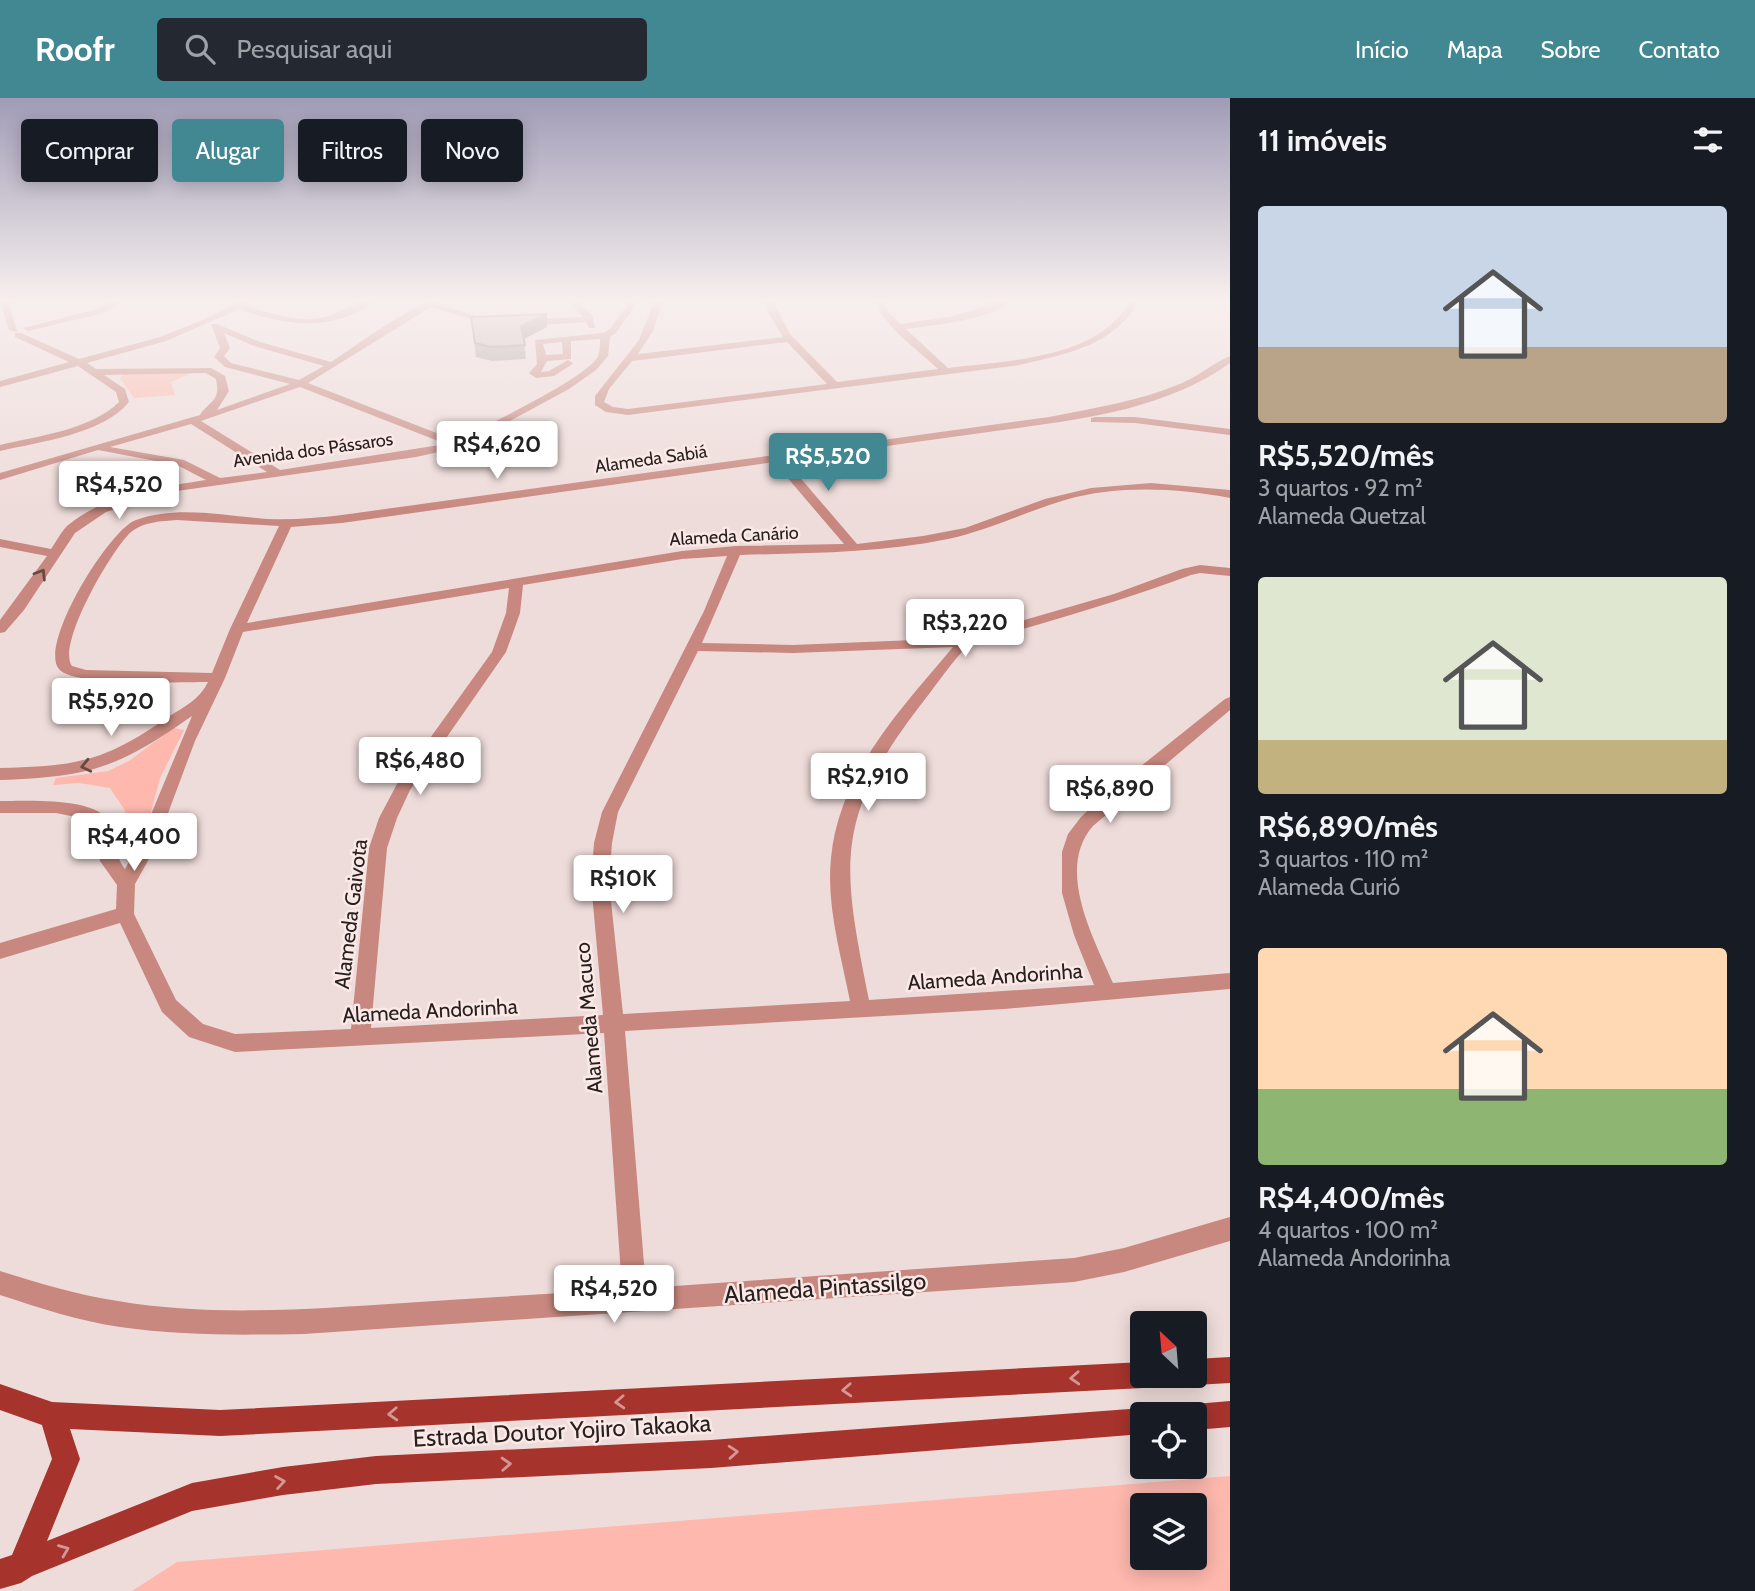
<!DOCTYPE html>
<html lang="pt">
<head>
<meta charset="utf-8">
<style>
  body { margin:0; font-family:Cabin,sans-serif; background:#242831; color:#f1f3f6; height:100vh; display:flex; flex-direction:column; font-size:26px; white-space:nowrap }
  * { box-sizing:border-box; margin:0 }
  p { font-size:23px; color:#9ea1a6 }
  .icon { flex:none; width:38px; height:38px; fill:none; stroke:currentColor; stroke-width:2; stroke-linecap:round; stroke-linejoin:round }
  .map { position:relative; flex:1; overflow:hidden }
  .details { display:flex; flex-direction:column; background:#171b24; width:525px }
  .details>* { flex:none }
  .guide { position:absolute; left:21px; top:21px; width:665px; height:63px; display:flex; gap:14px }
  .needle { width:46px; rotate:334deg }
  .tools { position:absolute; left:1130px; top:1213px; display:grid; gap:14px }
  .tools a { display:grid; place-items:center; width:77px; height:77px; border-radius:7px; background:#171b24; box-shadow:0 4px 18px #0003; font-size:35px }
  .price { position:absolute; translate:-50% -60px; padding:0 16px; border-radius:7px; background:#fff; color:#222; font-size:23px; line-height:46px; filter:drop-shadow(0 2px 4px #0008) }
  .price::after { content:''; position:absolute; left:50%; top:42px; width:21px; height:16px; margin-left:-10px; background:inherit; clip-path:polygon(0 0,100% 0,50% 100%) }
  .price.active { background:#428892; color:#fff }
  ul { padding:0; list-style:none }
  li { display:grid; align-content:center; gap:14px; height:371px; padding:0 28px }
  li span { display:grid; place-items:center; height:217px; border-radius:7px; color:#555 }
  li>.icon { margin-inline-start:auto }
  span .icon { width:126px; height:126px; fill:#fffc; stroke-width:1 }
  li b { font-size:30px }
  h2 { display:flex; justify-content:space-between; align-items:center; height:84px; padding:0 28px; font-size:30px }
  .pill { padding:0 24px; border-radius:7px; background:#171b24; box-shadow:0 4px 18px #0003; font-size:24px; line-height:63px }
  .pill.active { background:#428892; color:#fff }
  header { display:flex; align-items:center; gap:42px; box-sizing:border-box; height:98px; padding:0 35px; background:#428892; color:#fff }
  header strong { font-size:33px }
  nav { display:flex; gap:38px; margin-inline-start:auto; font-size:24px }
  .search { width:490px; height:63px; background:#242831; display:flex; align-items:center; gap:18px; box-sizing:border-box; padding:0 24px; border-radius:7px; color:#9ea1a6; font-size:26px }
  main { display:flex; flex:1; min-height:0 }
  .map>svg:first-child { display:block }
  .green { fill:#feb8ae; fill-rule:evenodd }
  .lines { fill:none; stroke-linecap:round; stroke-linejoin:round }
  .minor { fill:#c8887f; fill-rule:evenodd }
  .major { fill:#a6332c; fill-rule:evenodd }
  .wall { fill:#a99b99 }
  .shaded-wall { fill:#8a7e7d }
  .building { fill:#c5b4b2; stroke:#8a7e7d; stroke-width:2 }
  .oneway { stroke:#674a45 }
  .oneway2 { stroke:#d59793 }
  .labels { text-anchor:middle; stroke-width:5; stroke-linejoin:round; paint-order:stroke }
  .far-street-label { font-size:18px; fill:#27201f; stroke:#fbe9e7 }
  .street-label { font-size:21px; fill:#27201f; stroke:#fbe9e7 }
  .near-street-label { font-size:24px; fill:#27201f; stroke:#fbe9e7 }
</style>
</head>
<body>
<header>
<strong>Roofr</strong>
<div class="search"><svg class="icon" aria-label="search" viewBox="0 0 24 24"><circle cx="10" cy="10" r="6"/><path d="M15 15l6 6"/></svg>Pesquisar aqui</div>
<nav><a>Início</a><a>Mapa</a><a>Sobre</a><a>Contato</a></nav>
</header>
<main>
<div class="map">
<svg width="1230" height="1493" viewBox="0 0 1230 1493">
  <rect width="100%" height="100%" fill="#eedcda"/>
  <!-- green -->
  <g class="green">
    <path d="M 194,274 L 171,284 L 175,297 L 134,300 L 120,280 L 125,275 Z"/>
    <path d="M 139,593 L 132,614 L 60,619 L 68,598 Z"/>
    <path d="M 173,630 L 184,632 L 160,680 L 146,733 L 135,737 L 124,711 L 110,690 L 79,685 L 53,687 L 56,680 L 108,673 L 129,663 Z"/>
    <path d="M 1230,1378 L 1230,1493 L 132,1493 L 177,1464 ZM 1195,1407 L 1195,1460 L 1143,1460 L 1143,1407 Z"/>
  </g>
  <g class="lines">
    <!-- minor -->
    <g class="minor">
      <path d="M 0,202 L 8,202 L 17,234 L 9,232 Z"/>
      <path d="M 117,202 L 127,202 L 100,216 L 28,233 L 23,230 L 94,212 Z"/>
      <path d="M 243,202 L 253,202 L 246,207 C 274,217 301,227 331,217 C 346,211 361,201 377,202 C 333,235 287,228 239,211 L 166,243 L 87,265 L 96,271 L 211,270 L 225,278 L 229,293 L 217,312 L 290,286 L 225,269 L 214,259 L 220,250 L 211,226 L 217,226 L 260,244 L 331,264 C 357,248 415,202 442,202 L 438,206 L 476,218 L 472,221 L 431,209 L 308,285 L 457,343 C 483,329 589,279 598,258 C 600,253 600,246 600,241 L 571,243 L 571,261 L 547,263 L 541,274 L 549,273 L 568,262 L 573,265 L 571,267 L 554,278 L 536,280 L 529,275 L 537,266 L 535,242 L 603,235 L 610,231 L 631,202 L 639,202 L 616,235 L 610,239 L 608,258 L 596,272 L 569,291 L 462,349 L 416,359 L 170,394 L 106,414 L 75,435 L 24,512 L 5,534 L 0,535 L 0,522 L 47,458 L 0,449 L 0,441 L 51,451 C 56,444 61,434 67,428 C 103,397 160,389 206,382 L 177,367 L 98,352 L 0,382 L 0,375 L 200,317 C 210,302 221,304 216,281 L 206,275 L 104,277 L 125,291 L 129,304 C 103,336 39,344 0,353 L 0,347 C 37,338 91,332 119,304 L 116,294 L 78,268 L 0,289 L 0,283 L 69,264 L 15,239 L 15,235 L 21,235 L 79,261 L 160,239 L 203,222 ZM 224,235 L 254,248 L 324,268 L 299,282 L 231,265 L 224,258 L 230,250 ZM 562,244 L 563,256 L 546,257 L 543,246 ZM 300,289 L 446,346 L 280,372 L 201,323 ZM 191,326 L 267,374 L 220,380 L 184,362 L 110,349 Z"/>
      <path d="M 567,202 L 576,202 L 592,217 L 595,230 L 589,230 L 586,224 L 523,228 L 518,225 L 523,222 L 583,219 Z"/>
      <path d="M 655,202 L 663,202 L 653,233 L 638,256 L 783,239 L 768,214 L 764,202 L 772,202 L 790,236 L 837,284 L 938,271 C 916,250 885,230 875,202 L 883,202 L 890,216 L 901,226 L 954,218 L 1002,202 L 1012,202 C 992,222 935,227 906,231 L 948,270 C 1009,262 1098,262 1131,202 L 1139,202 C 1115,248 1066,256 1019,267 L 628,317 L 606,314 L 595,307 L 595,298 L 639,242 ZM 787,244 L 827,286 L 628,311 L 613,309 L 604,304 L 609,291 L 632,263 Z"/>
      <path d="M 1230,258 L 1230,265 C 1159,316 1065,323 981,335 C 916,344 850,353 785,362 L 857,446 L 923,438 L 965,430 L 1045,401 L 1091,390 L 1151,385 L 1230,392 L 1230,400 C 1176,390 1118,387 1065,402 C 1025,414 989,432 948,441 C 880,455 810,455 740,457 L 702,545 L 793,547 L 963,540 L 1114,496 L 1182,471 L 1200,467 L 1230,470 L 1230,478 L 1200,475 L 1191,477 C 1138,497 1084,513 1030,529 C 1016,533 978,541 969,547 C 958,555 929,597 919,609 C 832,723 843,770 869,902 L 1094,887 L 1074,837 L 1062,795 L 1062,754 L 1068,736 L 1081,719 L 1101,700 L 1225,601 L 1230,599 L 1230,612 L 1093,728 C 1055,771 1094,841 1113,885 L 1230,875 L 1230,891 L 1004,911 L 625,933 L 646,1190 L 1074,1160 L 1124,1150 L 1230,1119 L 1230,1143 L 1124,1174 L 1074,1184 L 304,1236 C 243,1237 181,1238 120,1229 C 79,1223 40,1210 0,1197 L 0,1173 C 39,1185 77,1197 118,1203 C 212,1219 310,1211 404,1205 C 477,1200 549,1196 622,1191 L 604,935 L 235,954 L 189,939 L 162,914 L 120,825 L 0,861 L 0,845 L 116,811 L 117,787 L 100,763 L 93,728 L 86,721 L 56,715 L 0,715 L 0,703 C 25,703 98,698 110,725 C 116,741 114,757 125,771 L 137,750 L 192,618 C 118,670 90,679 0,682 L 0,670 C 77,668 104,664 168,619 C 184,609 200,601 208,584 C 180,584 80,588 61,573 C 34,553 109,431 136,422 C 178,407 224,418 268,421 C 293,422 317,420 342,417 L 1049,319 C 1094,310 1140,303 1182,285 C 1199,278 1213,265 1230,258 ZM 774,364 L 844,446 L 736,448 L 682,453 L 247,525 L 291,429 L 342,425 ZM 177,422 L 279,428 L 230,531 L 212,575 L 86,572 L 72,568 C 56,547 112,451 131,434 C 143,424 161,423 177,422 ZM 727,458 L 704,513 L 602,714 L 594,745 L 591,784 L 603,917 L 371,930 L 387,750 L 397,720 L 410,692 L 506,554 L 520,515 L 523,487 L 682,461 ZM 509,490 L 506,515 L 492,554 L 397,686 L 379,720 L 369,750 L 351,931 L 235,936 L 203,926 L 176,902 L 134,816 L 135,786 L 155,750 L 195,643 L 225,580 L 243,534 ZM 953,549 C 901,611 839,675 831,760 C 826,807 841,857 850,903 L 623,916 L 609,784 L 612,745 L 618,714 L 698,553 L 793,555 Z"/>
      <path d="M 1095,319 L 1135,319 L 1230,331 L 1230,337 L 1135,325 L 1091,324 L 1091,320 Z"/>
    </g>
    <!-- major -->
    <g class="major">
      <path d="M 1230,1259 L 1230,1285 L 1195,1287 L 1186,1283 L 1183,1278 L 1195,1278 L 1195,1261 Z"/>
      <path d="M 1143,1264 L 1143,1278 L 1156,1278 L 1152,1286 L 1143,1290 L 220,1338 L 70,1331 L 80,1361 L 47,1443 L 192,1385 L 283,1369 L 376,1358 L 711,1342 L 1143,1310 L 1154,1316 L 1143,1316 L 1143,1336 L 711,1370 L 376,1386 L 283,1397 L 192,1413 L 32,1478 L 21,1485 L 0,1491 L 0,1461 L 12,1457 L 52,1361 L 42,1327 L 0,1312 L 0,1286 L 52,1304 L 220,1312 Z"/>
      <path d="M 1230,1303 L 1230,1329 L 1195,1332 L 1195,1316 L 1183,1316 L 1186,1310 L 1195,1306 Z"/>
    </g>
  </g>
  <!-- wall -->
  <path class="wall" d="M 547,216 L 547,229 L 524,241 L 526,261 L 492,263 L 476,259 L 471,219 Z"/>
  <!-- shaded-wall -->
  <path class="shaded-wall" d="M 547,216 L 547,229 L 522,242 L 521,228 Z"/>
  <!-- building -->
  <path class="building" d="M 547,216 L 521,228 L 525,247 L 491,249 L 475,245 L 471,219 Z"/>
  <!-- one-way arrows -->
  <defs><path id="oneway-chevron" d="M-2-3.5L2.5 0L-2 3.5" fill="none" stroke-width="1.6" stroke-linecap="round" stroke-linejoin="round" transform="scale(1.75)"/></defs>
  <g class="oneway">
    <use href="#oneway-chevron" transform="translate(41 476) rotate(-58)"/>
    <use href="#oneway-chevron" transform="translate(86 668) rotate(167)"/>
  </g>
  <g class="oneway2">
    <use href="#oneway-chevron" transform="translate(1075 1280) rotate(177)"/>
    <use href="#oneway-chevron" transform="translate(847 1292) rotate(177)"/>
    <use href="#oneway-chevron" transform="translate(620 1304) rotate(177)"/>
    <use href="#oneway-chevron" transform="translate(393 1316) rotate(177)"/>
    <use href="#oneway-chevron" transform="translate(733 1354) rotate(-4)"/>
    <use href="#oneway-chevron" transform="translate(506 1366) rotate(-3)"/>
    <use href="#oneway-chevron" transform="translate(280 1384) rotate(-9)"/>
    <use href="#oneway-chevron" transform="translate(64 1452) rotate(-22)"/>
  </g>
  <!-- sky -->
  <linearGradient id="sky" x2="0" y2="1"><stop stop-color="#a09cb6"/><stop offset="0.49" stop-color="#f7efee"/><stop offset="1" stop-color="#f7efee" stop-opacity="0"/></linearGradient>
  <rect width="1230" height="411" fill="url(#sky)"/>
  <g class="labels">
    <!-- far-street labels -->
    <g class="far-street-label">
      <text transform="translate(313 352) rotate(-8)" y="6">Avenida dos Pássaros</text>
      <text transform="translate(651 361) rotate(-8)" y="6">Alameda Sabiá</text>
      <text transform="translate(734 438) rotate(-3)" y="6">Alameda Canário</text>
    </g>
    <!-- street labels -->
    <g class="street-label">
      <text transform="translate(351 816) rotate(-83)" y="7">Alameda Gaivota</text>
      <text transform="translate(995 879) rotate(-4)" y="7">Alameda Andorinha</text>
      <text transform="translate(430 913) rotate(-3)" y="7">Alameda Andorinha</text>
      <text transform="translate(589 920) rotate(-95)" y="7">Alameda Macuco</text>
    </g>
    <!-- near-street labels -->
    <g class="near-street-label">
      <text transform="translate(825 1190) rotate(-4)" y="8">Alameda Pintassilgo</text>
      <text transform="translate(562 1333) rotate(-3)" y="8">Estrada Doutor Yojiro Takaoka</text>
    </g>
  </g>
</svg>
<div class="tools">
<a><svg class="needle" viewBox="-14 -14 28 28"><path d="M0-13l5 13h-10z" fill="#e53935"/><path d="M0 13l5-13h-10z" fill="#9ea1a6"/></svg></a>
<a><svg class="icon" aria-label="locate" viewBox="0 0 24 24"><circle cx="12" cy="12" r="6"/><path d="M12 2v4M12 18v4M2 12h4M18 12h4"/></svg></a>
<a><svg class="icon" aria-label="layers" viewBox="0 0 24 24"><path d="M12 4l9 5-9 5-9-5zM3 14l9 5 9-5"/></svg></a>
</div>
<b class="price" style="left:497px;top:383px">R$4,620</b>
<b class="price active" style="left:828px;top:395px">R$5,520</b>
<b class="price" style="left:119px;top:423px">R$4,520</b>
<b class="price" style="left:965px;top:561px">R$3,220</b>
<b class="price" style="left:111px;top:640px">R$5,920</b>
<b class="price" style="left:420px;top:699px">R$6,480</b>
<b class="price" style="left:868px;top:715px">R$2,910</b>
<b class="price" style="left:1110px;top:727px">R$6,890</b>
<b class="price" style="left:134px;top:775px">R$4,400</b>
<b class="price" style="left:623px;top:817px">R$10K</b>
<b class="price" style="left:614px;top:1227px">R$4,520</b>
<div class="guide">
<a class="pill">Comprar</a>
<a class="pill active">Alugar</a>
<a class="pill">Filtros</a>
<a class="pill">Novo</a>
</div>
</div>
<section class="details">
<h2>11 imóveis<svg class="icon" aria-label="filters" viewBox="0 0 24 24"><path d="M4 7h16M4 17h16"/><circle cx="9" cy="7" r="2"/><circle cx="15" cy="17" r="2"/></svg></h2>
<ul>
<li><span style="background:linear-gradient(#c9d6e8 65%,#b9a48a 0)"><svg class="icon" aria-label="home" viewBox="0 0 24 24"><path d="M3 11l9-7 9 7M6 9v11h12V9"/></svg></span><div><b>R$5,520/mês</b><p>3 quartos · 92 m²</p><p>Alameda Quetzal</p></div></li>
<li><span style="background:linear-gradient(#dfe7d0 75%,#c2b280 0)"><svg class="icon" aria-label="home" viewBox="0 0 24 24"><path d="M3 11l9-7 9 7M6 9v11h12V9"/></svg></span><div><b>R$6,890/mês</b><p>3 quartos · 110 m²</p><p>Alameda Curió</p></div></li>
<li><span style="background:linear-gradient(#ffd9b3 65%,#8fb573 0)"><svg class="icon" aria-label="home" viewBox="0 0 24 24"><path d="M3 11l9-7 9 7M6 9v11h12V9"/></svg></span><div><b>R$4,400/mês</b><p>4 quartos · 100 m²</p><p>Alameda Andorinha</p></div></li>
</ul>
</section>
</main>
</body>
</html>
